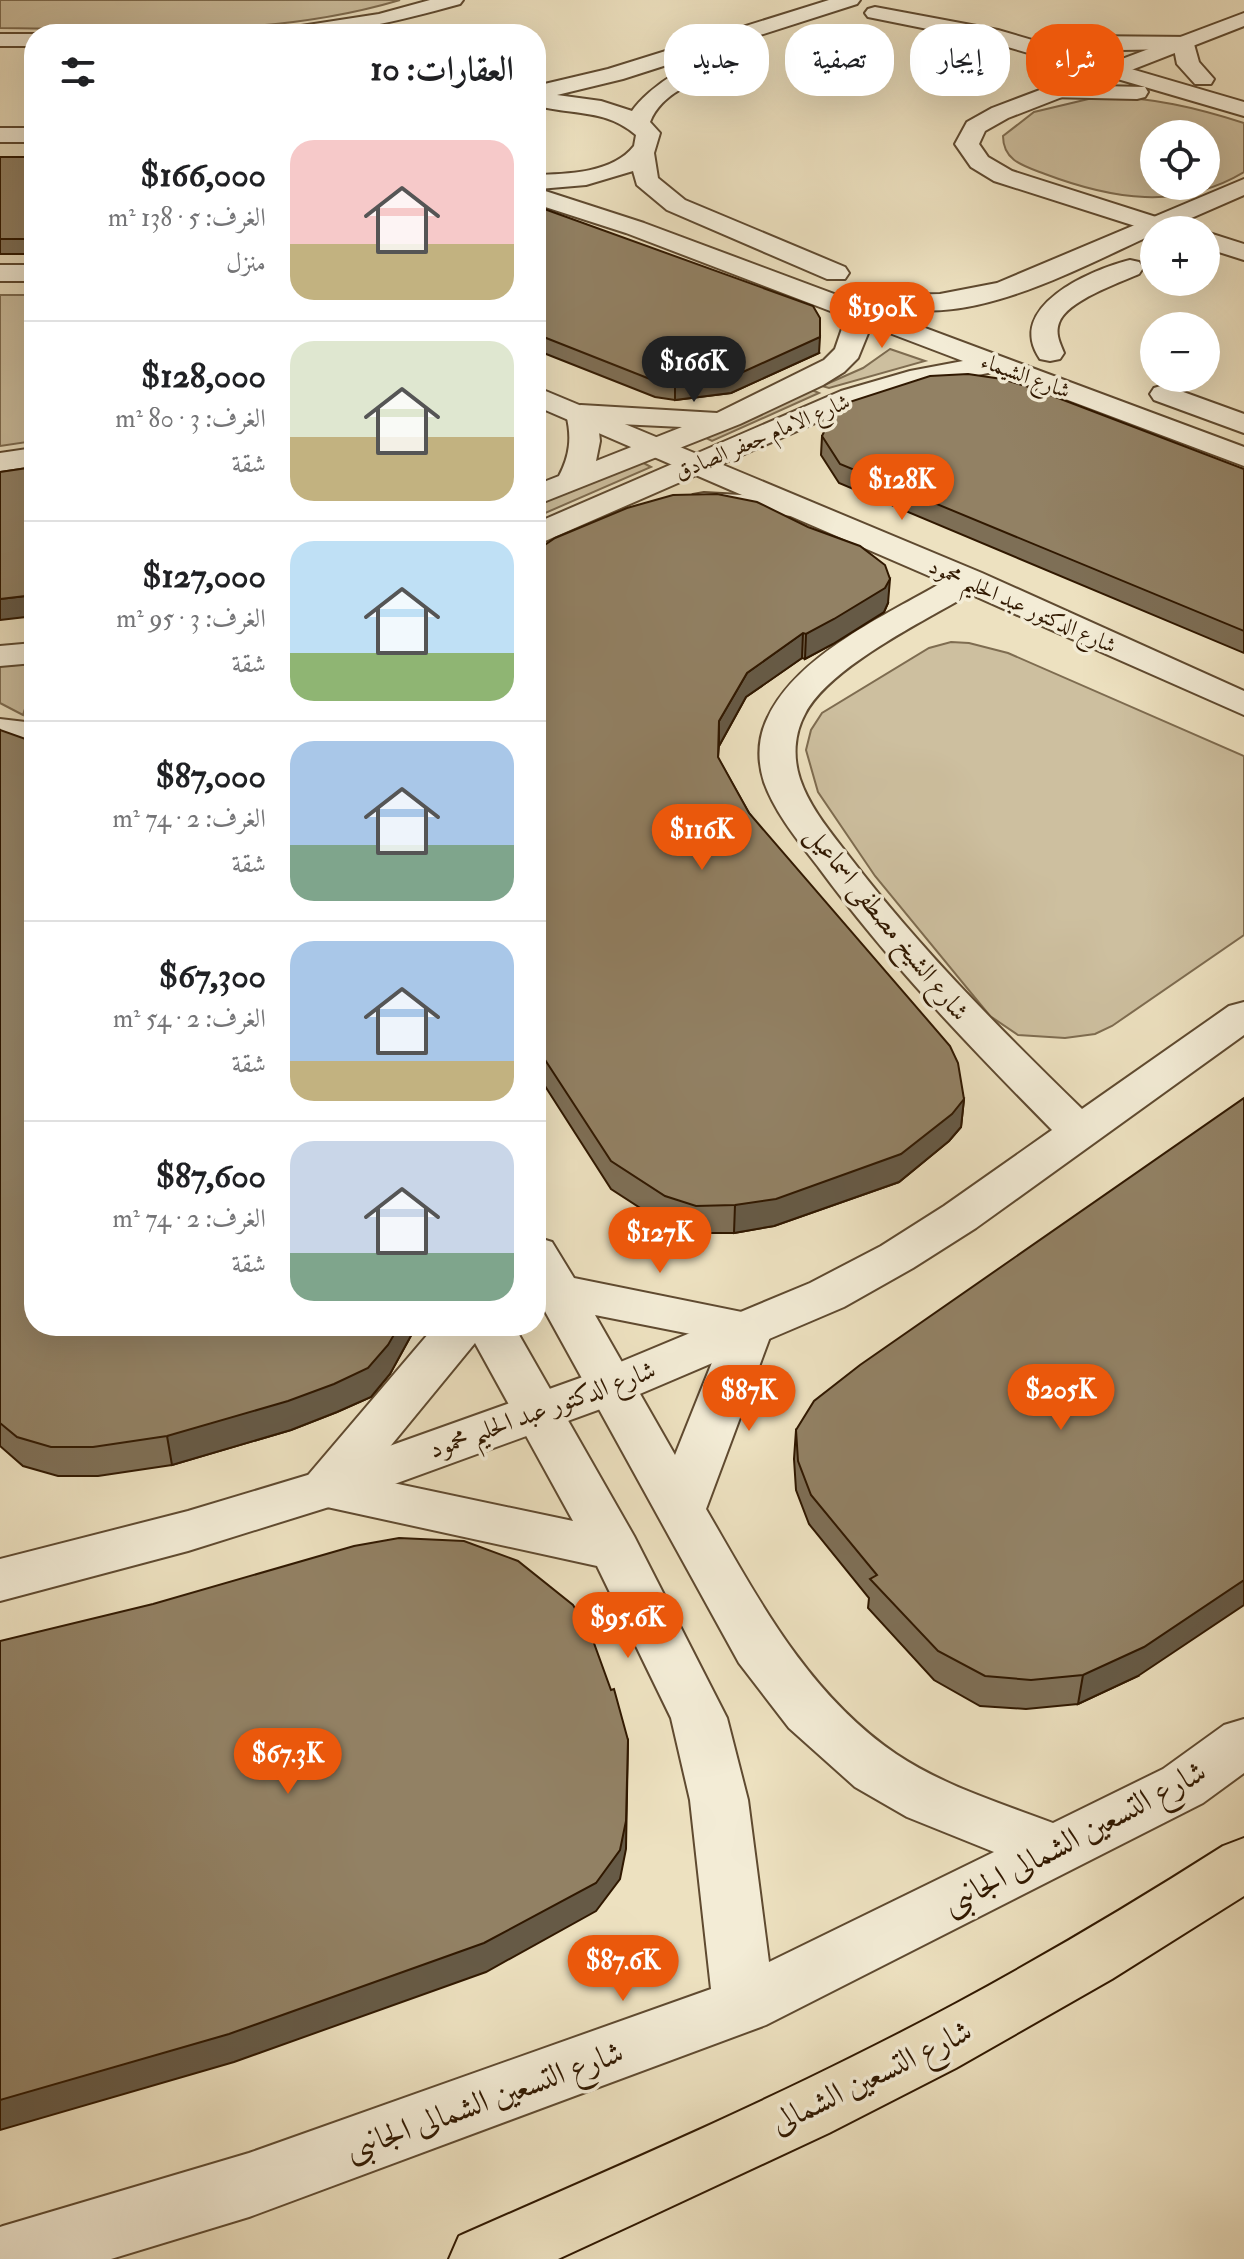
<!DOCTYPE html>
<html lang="ar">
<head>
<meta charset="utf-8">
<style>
  body { margin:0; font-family:"IM FELL Double Pica",Amiri,serif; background:#f2f2f2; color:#202124; direction:rtl; height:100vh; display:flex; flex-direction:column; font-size:30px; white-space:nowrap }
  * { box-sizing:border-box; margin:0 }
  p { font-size:26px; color:#757577 }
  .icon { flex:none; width:44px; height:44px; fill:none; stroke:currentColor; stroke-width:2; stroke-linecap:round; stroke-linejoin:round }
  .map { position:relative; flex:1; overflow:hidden; direction:ltr }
  .details { position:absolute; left:24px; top:24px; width:522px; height:1312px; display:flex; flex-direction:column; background:#fff; border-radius:32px; box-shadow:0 8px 32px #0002; direction:rtl }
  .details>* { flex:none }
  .guide { position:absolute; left:570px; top:24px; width:554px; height:72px; direction:rtl; display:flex; gap:16px }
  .tools { position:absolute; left:1140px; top:120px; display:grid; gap:16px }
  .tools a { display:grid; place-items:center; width:80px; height:80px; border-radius:50%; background:#fff; box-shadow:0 8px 32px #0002; font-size:40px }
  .price { position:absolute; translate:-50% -68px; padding:0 18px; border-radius:28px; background:#ea580c; color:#fff; font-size:26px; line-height:52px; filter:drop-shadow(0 2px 4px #0008) }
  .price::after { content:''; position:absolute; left:50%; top:48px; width:24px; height:18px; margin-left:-12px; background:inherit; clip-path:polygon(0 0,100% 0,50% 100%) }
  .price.active { background:#222; color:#fff }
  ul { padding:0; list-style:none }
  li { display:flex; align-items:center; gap:24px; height:200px; padding:0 32px }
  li+li { border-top:2px solid #e0e0e0 }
  li span { display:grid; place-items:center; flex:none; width:224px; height:160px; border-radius:24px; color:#555 }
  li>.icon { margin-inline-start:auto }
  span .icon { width:96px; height:96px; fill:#fffc; stroke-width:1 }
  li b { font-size:34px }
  h2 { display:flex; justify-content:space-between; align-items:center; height:96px; padding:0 32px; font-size:34px }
  .chip { padding:0 28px; border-radius:32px; background:#fff; box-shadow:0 8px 32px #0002; font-size:28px; line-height:72px }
  .chip.active { background:#ea580c; color:#fff }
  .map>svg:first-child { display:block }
  .green { fill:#cdbf9f; stroke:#7e6c50; stroke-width:2; fill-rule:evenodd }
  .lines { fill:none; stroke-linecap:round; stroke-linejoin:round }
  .minor-casing { stroke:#5f4a30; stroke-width:4 }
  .tertiary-casing { stroke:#5f4a30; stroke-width:4 }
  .primary-casing { stroke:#301800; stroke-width:4 }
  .minor { fill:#f3ecd6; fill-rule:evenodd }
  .tertiary { fill:#f3ecd6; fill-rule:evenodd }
  .primary { fill:#ede1c0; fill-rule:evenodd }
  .wall { fill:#7e6f56; stroke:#301800; stroke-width:2 }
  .shaded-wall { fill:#665a46; stroke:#301800; stroke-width:2 }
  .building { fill:#928164; stroke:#301800; stroke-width:2 }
  .labels { text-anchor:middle; stroke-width:7; stroke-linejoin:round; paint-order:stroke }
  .far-street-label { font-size:22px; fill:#301800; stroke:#f3ecd6 }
  .street-label { font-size:26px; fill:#301800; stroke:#f3ecd6 }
  .near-street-label { font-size:32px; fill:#301800; stroke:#f3ecd6 }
</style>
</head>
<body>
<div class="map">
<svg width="1244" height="2259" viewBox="0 0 1244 2259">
  <rect width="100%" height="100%" fill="#ede1c0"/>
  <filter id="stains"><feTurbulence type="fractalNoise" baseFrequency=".0025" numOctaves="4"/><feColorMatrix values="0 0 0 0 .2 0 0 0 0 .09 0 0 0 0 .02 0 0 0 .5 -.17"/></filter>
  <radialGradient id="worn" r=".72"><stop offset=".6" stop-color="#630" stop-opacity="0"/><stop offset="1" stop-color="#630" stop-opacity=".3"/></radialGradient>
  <!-- green -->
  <g class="green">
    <path d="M 0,0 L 400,0 C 270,39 134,29 0,28 Z"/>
    <path d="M 1101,96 C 1154,98 1194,107 1244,123 L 1244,172 C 1179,211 1111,199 1045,174 C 1024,166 1003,161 1003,136 L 1034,112 ZM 1154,134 L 1206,134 L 1206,186 L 1154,186 Z"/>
    <path d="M 0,295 L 34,295 L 34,441 L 0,446 Z"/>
    <path d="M 890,349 L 925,361 L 829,388 L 822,386 L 863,368 Z"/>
    <path d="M 812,390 L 819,393 L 712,441 L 704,437 Z"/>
    <path d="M 638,460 L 651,467 L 536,517 L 536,506 Z"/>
    <path d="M 951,642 L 969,643 L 1008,653 L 1244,756 L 1244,935 L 1112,1026 L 1095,1034 L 1065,1038 L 1018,1035 L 990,1016 L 875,876 L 818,792 L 806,750 L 811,730 L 822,713 L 929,648 Z"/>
    <path d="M 34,664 L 34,680 L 23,715 L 0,703 L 0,666 Z"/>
  </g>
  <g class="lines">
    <defs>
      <g id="minor">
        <path d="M 430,0 L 463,0 L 460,4 C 395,22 346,34 277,34 L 288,28 L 379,14 Z"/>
        <path d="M 1244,13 L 1244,26 L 1008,118 L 985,131 L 979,144 L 988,157 L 1012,171 L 1181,225 L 1185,230 L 1154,230 L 1154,232 L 994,181 L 971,167 L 955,144 L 967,122 L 992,108 Z"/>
        <path d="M 0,34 L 36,34 L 34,46 L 0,46 Z"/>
        <path d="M 1206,232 L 1244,244 L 1244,260 L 1206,248 Z"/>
        <rect x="0" y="265" width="34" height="16"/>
        <path d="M 536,387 L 982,573 L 1244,691 L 1244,715 L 970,594 C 924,621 829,667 805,714 C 794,734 793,758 800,779 C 810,809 833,835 852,860 C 921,950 1001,1030 1082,1109 L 1229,1006 L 1244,1002 L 1244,1035 L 976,1228 L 913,1268 L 844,1307 L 628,1399 L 345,1502 L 188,1551 L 0,1601 L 0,1559 L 188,1511 L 311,1474 L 594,1373 L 810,1283 L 881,1246 L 944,1206 L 1052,1130 C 970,1047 889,963 819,868 C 799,842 775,813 764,782 C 757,760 758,737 768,717 C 797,655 886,615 943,582 L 536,406 Z"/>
        <path d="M 34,448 L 34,466 L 0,471 L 0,453 Z"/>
      </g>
      <g id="tertiary">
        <path d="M 829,0 L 860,0 L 857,4 L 623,79 L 557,95 L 601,101 L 632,111 C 648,88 696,54 725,61 L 728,66 L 725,71 C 696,81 662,92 650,122 L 660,133 L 654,153 L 658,178 L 685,200 L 845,267 L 849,273 L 845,279 L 827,279 L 667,210 L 637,185 L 633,171 L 586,185 L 539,189 L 644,223 L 1244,447 L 1244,466 L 993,372 L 914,388 L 861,403 L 536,545 L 536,523 L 841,391 L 910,371 L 963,361 L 871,326 L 858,358 L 844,372 L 823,385 L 740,424 L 536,505 L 536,485 L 559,476 C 570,455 572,437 566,414 L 571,408 L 581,405 L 717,413 L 824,360 L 835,349 L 846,317 L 626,233 L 536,204 L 536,175 C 568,174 613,173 634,146 L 636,135 C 606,109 573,115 538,106 L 536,86 L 608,69 ZM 598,423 L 682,427 L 596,461 L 600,441 Z"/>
        <path d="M 875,7 L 998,30 L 1244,102 L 1244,116 L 1145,87 L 1148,92 L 1145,97 L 1137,99 L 1047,97 L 1044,92 L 1047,87 L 1055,85 L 1145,87 L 987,41 L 868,17 L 865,13 L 868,9 Z"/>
        <path d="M 1079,36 L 1192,37 L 1199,62 L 1214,79 L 1211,84 L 1195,84 L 1177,64 L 1174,49 L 1122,50 L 1071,47 L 1068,42 L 1071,37 Z"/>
        <rect x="0" y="128" width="34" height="14"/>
        <path d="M 1244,179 L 1244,195 L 1164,230 L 1154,230 L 1154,234 C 1085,265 976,326 899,307 L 896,301 L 899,295 L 940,294 L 997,283 Z"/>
        <path d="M 1130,260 L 1139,262 L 1143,268 L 1139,274 C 1119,283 1066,301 1059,323 C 1055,334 1060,343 1064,353 L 1060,359 L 1050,361 L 1040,359 C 1004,307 1090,270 1130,260 Z"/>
        <path d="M 1164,385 L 1244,414 L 1244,433 L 1154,400 L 1150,394 L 1154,388 Z"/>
        <path d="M 704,493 L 794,498 L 805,500 L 810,507 L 805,514 L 794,516 L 693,509 L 688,502 L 693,495 Z"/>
        <path d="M 34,643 L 34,663 L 0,666 L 0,646 Z"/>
        <path d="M 0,719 L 34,723 L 34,745 L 0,741 Z"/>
        <path d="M 536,1237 L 552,1242 L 574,1278 L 766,1317 L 773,1329 L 706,1509 C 759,1600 807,1693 896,1754 C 944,1786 1000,1803 1053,1823 L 1163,1769 L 1224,1725 L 1244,1719 L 1244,1773 L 1203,1803 L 766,2025 L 249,2217 L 111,2259 L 0,2259 L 0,2227 L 3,2226 L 249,2153 L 711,1989 L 690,1800 L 671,1718 L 597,1566 L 327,1507 L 309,1502 L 301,1488 L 309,1474 L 435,1326 L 514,1326 L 634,1536 L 727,1718 L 748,1800 L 769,1962 L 994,1852 L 907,1817 L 855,1787 L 789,1728 L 739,1663 L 536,1295 ZM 595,1315 L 721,1340 L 675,1455 ZM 475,1343 L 573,1521 L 365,1477 Z"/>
      </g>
      <path id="primary" d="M 1244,1838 L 1244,1896 L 1112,1979 L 956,2068 L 829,2133 L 636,2223 L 558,2259 L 449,2259 L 459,2236 C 590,2178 722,2122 850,2058 C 978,1995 1102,1923 1223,1846 Z"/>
    </defs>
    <!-- minor casing -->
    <use href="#minor" class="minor-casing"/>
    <!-- tertiary casing -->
    <use href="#tertiary" class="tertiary-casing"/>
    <!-- primary casing -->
    <use href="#primary" class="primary-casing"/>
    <!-- minor -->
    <use href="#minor" class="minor"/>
    <!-- tertiary -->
    <use href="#tertiary" class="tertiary"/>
    <!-- primary -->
    <use href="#primary" class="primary"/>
  </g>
  <!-- wall -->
  <g class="wall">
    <rect x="0" y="157" width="34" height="97"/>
    <path d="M 536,206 L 819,353 L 731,393 L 675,400 L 655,397 L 536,350 Z"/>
    <path d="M 822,436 L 1244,469 L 1244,653 L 839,483 L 821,455 Z"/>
    <path d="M 536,551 L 888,603 L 884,612 L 833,644 L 805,659 L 802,658 L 746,697 L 719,746 L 718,758 L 749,813 L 964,1099 L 961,1127 L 949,1141 L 899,1182 L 774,1226 L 734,1233 L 695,1233 L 665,1224 L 611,1189 L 536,1072 Z"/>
    <path d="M 0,730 L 413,1332 L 390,1374 L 371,1397 L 337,1412 L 291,1430 L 172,1465 L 98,1476 L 58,1476 L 23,1466 L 0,1446 Z"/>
    <path d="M 796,1430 L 1138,1676 L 1078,1704 L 1026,1709 L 980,1706 L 934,1680 L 868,1608 L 869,1598 L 809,1524 L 796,1490 L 794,1459 Z"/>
  </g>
  <!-- shaded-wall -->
  <g class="shaded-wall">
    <path d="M 820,337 L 819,353 L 731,393 L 675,400 L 675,383 Z"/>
    <path d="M 543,417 L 543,437 L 539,459 L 536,462 L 536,442 Z"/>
    <path d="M 890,579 L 888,603 L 884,612 L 833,644 L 805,659 L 806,634 Z"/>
    <path d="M 34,595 L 34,616 L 0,620 L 0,599 Z"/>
    <path d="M 803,633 L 802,658 L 746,697 L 719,746 L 719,721 L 747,673 Z"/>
    <path d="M 964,1099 L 961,1127 L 949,1141 L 899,1182 L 774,1226 L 734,1233 L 735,1205 Z"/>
    <path d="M 399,1326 L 413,1326 L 413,1332 L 390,1374 L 371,1397 L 337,1412 L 291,1430 L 172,1465 L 167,1436 Z"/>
    <path d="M 1244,1580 L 1244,1605 L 1138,1676 L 1078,1704 L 1083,1675 Z"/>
    <path d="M 628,1740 L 626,1849 L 620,1879 L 596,1911 L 486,1972 L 234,2062 L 0,2130 L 0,2100 Z"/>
  </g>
  <!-- building -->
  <g class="building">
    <rect x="0" y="157" width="34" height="82"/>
    <path d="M 536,206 L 813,306 L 820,318 L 820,337 L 732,377 L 675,383 L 655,381 L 536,334 Z"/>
    <path d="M 968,374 L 1002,379 L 1032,388 L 1244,469 L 1244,631 L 840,464 L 822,436 L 837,406 L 930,376 Z"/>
    <path d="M 536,413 L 543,417 L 539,440 L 536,442 Z"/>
    <path d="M 34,467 L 34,595 L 0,599 L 0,472 Z"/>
    <path d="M 717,494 L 757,502 L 808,527 L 860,546 L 885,565 L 890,579 L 885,588 L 834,619 L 806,634 L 803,633 L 747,673 L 719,721 L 718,757 L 749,813 L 950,1046 L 958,1063 L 964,1099 L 952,1114 L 901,1154 L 776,1199 L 735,1205 L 696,1206 L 665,1196 L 611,1161 L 536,1046 L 536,551 L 555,538 L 627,508 L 673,495 Z"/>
    <path d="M 0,730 L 34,742 L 34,1326 L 399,1326 L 388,1345 L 368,1368 L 334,1384 L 288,1401 L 167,1436 L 93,1447 L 51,1447 L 17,1437 L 0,1423 Z"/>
    <path d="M 1244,1098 L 1244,1580 L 1144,1647 L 1083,1675 L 1031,1680 L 985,1676 L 938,1651 L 870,1579 L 877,1575 L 811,1495 L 798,1461 L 796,1430 L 814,1401 L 860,1365 Z"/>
    <path d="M 399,1538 L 464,1541 L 518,1561 L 573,1605 L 591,1635 L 611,1690 L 614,1689 L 628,1740 L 626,1821 L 620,1850 L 596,1883 L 484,1943 L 229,2034 L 0,2100 L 0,1641 L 153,1604 L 354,1546 Z"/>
  </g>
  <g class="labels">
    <!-- far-street labels -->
    <g class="far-street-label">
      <text transform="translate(1026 375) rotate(20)" y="8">شارع الشيماء</text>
      <text transform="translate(762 436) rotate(-23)" y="8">شارع الامام جعفر الصادق</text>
      <text transform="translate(1023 605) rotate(24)" y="8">شارع الدكتور عبد الحليم محمود</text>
    </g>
    <!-- street labels -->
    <g class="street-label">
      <text transform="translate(888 923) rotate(51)" y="9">شارع الشيخ مصطفى اسماعيل</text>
      <text transform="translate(542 1409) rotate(-20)" y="9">شارع الدكتور عبد الحليم محمود</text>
    </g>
    <!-- near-street labels -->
    <g class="near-street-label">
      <text transform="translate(1074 1837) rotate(-28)" y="11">شارع التسعين الشمالى الجانبى</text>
      <text transform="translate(871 2076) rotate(-26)" y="11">شارع التسعين الشمالى</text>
      <text transform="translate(484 2100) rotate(-20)" y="11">شارع التسعين الشمالى الجانبى</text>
    </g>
  </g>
  <rect width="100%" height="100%" filter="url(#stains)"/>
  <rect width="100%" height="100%" fill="url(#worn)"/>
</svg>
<div class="tools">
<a><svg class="icon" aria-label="locate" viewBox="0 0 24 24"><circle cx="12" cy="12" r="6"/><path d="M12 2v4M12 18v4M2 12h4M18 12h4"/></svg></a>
<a>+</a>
<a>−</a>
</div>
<b class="price" style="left:882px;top:350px">$190K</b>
<b class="price active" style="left:694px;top:404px">$166K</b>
<b class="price" style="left:902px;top:522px">$128K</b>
<b class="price" style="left:702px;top:872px">$116K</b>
<b class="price" style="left:660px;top:1275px">$127K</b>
<b class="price" style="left:1061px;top:1432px">$205K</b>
<b class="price" style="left:749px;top:1433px">$87K</b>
<b class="price" style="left:628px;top:1660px">$95.6K</b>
<b class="price" style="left:288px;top:1796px">$67.3K</b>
<b class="price" style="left:623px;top:2003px">$87.6K</b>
<div class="guide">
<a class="chip active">شراء</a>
<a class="chip">إيجار</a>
<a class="chip">تصفية</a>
<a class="chip">جديد</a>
</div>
<section class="details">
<h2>العقارات: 10<svg class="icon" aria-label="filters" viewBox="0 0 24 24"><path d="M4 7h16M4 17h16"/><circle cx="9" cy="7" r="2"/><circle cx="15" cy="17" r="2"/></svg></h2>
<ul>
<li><span style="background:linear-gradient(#f6c9c9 65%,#c2b280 0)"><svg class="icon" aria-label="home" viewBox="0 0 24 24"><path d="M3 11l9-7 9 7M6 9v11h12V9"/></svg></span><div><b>$166,000</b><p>الغرف: 5 · 138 m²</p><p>منزل</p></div></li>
<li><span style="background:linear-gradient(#dfe7d0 60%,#c2b280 0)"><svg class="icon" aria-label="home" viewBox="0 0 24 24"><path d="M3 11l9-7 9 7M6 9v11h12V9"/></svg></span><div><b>$128,000</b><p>الغرف: 3 · 80 m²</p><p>شقة</p></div></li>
<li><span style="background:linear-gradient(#bfe0f5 70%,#8fb573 0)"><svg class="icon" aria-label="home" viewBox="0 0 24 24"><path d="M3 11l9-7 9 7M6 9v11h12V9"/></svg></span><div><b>$127,000</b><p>الغرف: 3 · 95 m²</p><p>شقة</p></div></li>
<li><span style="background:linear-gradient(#a9c7e8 65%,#7fa58c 0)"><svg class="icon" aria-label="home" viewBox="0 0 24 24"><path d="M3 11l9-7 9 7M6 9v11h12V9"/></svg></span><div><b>$87,000</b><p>الغرف: 2 · 74 m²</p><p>شقة</p></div></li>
<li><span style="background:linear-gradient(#a9c7e8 75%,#c2b280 0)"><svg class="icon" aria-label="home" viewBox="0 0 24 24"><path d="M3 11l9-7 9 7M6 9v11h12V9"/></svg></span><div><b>$67,300</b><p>الغرف: 2 · 54 m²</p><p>شقة</p></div></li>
<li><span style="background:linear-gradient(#c9d6e8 70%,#7fa58c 0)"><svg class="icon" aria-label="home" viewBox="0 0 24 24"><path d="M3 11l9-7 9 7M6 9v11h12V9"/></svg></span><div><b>$87,600</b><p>الغرف: 2 · 74 m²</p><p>شقة</p></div></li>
</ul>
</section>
</div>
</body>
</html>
